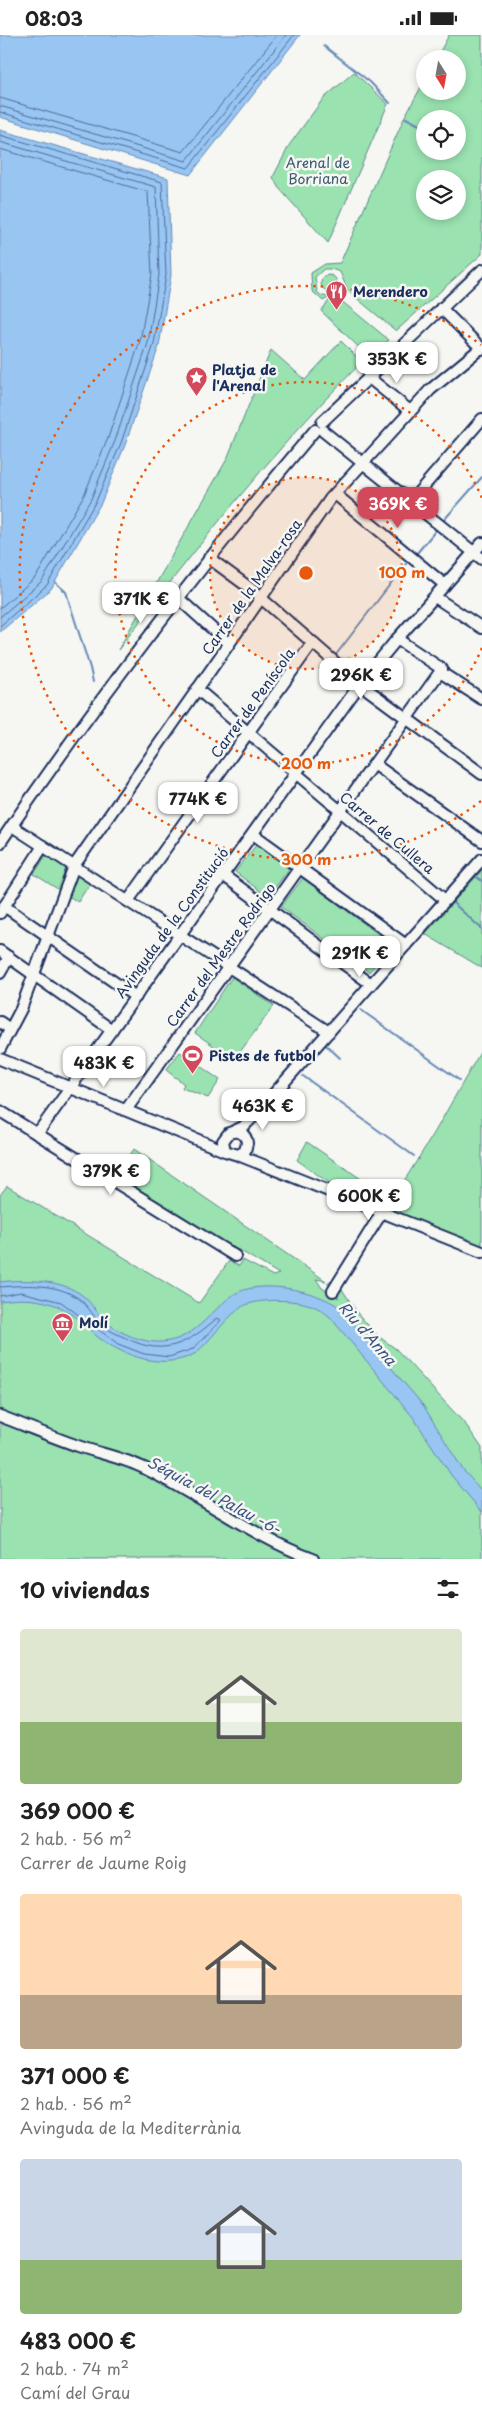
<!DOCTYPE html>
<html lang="es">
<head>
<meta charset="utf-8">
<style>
  body { margin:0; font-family:"Playpen Sans",sans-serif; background:#f2f2f2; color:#222; height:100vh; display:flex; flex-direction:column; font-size:19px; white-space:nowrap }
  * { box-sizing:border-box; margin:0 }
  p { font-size:16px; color:#767676 }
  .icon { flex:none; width:28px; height:28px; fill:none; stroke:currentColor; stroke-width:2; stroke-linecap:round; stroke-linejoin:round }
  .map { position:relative; height:1524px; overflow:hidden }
  .details { display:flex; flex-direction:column; background:#fff; flex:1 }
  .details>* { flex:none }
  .needle { width:32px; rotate:169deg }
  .controls { position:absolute; left:416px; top:15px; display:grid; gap:10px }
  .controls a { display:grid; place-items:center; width:50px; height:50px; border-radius:50%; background:#fff; box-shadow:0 2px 8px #0003; font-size:25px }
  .price { position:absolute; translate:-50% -42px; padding:0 11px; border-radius:10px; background:#fff; color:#222; font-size:16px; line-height:32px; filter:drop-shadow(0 1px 2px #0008) }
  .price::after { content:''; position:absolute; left:50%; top:30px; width:15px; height:11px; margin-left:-8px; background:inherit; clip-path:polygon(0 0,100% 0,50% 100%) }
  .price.on { background:#d1495b; color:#fff }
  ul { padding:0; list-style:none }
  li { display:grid; align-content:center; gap:10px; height:265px; padding:0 20px }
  li span { display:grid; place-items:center; height:155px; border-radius:5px; color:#555 }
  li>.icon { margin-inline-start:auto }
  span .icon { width:90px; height:90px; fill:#fffc; stroke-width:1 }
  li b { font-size:21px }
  h2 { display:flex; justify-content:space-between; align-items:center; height:60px; padding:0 20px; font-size:21px }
  .status { display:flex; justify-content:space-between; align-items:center; height:35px; padding:0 25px; background:#fff; direction:ltr }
  .status svg { height:14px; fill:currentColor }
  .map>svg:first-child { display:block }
  .green { fill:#9ae2b0; stroke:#5a8887; fill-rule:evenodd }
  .water { fill:#98c5f2; stroke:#6689b7 }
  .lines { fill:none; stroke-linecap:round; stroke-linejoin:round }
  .shore { stroke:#4d6b99; stroke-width:1 }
  .stream { stroke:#6689b7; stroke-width:2 }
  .minor-casing { stroke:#1b2f5e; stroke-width:14 }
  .minor { stroke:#f6f6f2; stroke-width:10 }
  .ring { fill:none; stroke:#e8590c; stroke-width:2.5; stroke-dasharray:2.5 5 }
  .labels { text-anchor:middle; stroke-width:5; stroke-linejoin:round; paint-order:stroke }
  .park-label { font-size:14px; fill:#3b5c72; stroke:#f6f6f2 }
  .poi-label { font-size:14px; font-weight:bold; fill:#1b2f5e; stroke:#f6f6f2; text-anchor:start }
  .street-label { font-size:14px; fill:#1b2f5e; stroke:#f6f6f2 }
  .water-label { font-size:15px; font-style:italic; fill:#3a5483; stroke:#f6f6f2 }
  .centre { fill:#e8590c; stroke:#f6f6f2; stroke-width:2.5 }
  .ring-label { font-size:15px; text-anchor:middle; font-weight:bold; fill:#e8590c; stroke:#f6f6f2; stroke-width:5; stroke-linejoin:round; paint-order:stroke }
</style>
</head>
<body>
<div class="status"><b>08:03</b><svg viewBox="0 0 49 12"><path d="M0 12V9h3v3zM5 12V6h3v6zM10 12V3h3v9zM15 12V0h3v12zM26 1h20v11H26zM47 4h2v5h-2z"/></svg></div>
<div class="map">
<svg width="482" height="1524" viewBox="0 0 482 1524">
  <rect width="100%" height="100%" fill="#f6f6f2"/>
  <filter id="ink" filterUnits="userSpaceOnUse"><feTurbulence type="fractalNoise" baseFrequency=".02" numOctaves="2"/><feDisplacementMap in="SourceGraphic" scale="10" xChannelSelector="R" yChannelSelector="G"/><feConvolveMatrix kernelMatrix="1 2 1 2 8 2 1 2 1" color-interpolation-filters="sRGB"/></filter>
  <g filter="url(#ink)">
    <!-- green -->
    <g class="green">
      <path d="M 449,0 L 482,0 L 482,219 L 396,296 L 348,256 L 340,237 L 331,234 L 324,234 L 315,242 L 317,257 L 322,261 L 330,262 L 323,266 L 312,256 L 311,238 L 325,229 L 340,228 L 405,81 L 425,45 L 425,56 L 458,56 L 458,24 L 436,24 ZM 425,84 L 458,84 L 458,116 L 425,116 ZM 425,144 L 458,144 L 458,176 L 425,176 Z"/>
      <path d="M 354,37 L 388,69 L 328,208 L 278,152 L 273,142 L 290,109 L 323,64 Z"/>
      <circle cx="329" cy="248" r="8"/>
      <path d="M 332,262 L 339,264 L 389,305 L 373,320 L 367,320 L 321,276 Z"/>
      <path d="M 341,306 L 358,323 L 356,333 C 269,420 193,517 118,615 L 227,424 L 271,315 L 305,345 Z"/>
      <path d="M 257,809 L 289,834 L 268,862 L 235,837 Z"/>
      <path d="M 46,820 L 90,848 L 78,867 L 34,839 Z"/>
      <path d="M 482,835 L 482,933 L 425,899 Z"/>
      <path d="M 303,843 L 393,910 L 369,937 L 281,872 Z"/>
      <path d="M 232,942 L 274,971 L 234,1025 L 195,998 Z"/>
      <path d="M 482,1014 L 482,1211 L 387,1173 L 433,1100 Z"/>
      <path d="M 180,1017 L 220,1045 L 208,1063 L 182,1053 L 184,1049 L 166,1035 Z"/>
      <path d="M 307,1107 L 389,1163 L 384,1171 L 332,1150 L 297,1125 Z"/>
      <path d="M 134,1114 L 326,1246 L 316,1244 L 322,1253 L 339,1263 L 327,1248 L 330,1246 L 340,1251 L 358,1279 L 378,1301 L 396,1314 L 466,1390 L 482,1413 L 482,1524 L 0,1524 L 0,1160 L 7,1151 L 199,1268 L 229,1226 L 239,1231 L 243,1225 L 273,1241 L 279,1239 L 239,1215 L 235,1214 L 231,1217 L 114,1144 Z"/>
    </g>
    <!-- water -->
    <g class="water">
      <path d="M 0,0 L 300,0 L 190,140 L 0,82 Z"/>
      <path d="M 0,95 L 168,143 L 171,240 L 159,311 L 125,410 L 101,468 L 51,554 L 0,597 Z"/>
      <path d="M 9,1246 C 31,1245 59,1245 79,1258 C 90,1265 96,1277 105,1286 C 119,1298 143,1308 161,1307 C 195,1305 208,1278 233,1260 C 258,1243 316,1255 339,1272 L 423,1370 L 463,1435 L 482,1456 L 482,1477 L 451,1440 L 413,1382 L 330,1282 C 323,1276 316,1271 307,1269 C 291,1264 251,1263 239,1274 C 223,1286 211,1305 196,1318 C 165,1336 126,1322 99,1303 C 86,1293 75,1278 60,1272 C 39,1263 21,1263 0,1266 L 0,1247 Z"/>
    </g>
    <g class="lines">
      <!-- shore -->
      <g class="shore">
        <path d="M 0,63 L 183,117 L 277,0"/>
        <path d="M 0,71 L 186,126 L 286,0"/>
        <path d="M 0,77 L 188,133 L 294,0"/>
        <path d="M 0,100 L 162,147 L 166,240 L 154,309 L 121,408 L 96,466 L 47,550 L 0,591"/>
        <path d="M 0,107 L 156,152 L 159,240 L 148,308 L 115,406 L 91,464 L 42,546 L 0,582"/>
        <path d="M 0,114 L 148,157 L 152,239 L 140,306 L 108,403 L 84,460 L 36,542 L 0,573"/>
        <path d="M 0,1252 C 25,1250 52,1248 75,1261 C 86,1267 92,1280 101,1289 C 109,1296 119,1300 128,1304 C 165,1322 189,1308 217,1283 L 221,1285 L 193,1314 L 169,1322 L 144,1319 L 118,1309 L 61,1267 L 21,1257 L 0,1261"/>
      </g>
      <!-- stream -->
      <g class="stream">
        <path d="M 324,11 L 370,47 L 390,68"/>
        <path d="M 406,83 L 425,93"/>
        <path d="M 443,486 L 482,442"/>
        <path d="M 417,518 L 436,495"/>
        <path d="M 55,547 L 66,557 L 90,633 L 93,647"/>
        <path d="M 335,621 L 408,526"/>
        <path d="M 475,841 L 482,846"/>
        <path d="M 452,867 L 482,894"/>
        <path d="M 361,975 L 459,1045"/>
        <path d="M 326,1010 L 340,1023"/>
        <path d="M 303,1041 L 414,1121"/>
        <path d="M 418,1124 L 419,1124"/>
      </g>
      <defs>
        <g id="minor">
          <path d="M 441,273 L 482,314"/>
          <path d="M 368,342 L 410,376"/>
          <path d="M 322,387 L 482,235"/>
          <path d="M 323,396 L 482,524"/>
          <path d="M 335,459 L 445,550"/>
          <path d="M 411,466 L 482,384"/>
          <path d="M 209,523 L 262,562"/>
          <path d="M 177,562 L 229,609"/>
          <path d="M 435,562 L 482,593"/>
          <path d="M 261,563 L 360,649 L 482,739"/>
          <path d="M 440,637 L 482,664"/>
          <path d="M 197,654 L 445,865"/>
          <path d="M 374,729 L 482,806"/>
          <path d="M 12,791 L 329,997"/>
          <path d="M 253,799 L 406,910"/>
          <path d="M 0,808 C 97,664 203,528 315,395"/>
          <path d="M 223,840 L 371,949"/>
          <path d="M 128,866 L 313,607"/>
          <path d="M 4,871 L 136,962"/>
          <path d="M 0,878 L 43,811"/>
          <path d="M 0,916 L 112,995"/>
          <path d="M 0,938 L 9,922"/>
          <path d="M 0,987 L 10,994"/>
          <path d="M 0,1014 L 21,974 L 74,831 L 330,464 L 430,355 L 481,313"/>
          <path d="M 0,1024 L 225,1116 L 238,1120 L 245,1116 L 247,1108 C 246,1098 238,1095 229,1098 L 223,1106 L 225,1116"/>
          <path d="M 126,1075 L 442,634 L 397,604"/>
          <path d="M 0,1076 L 235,1221"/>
          <path d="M 234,1096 L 243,1092 L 256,1079 L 482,824"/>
          <path d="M 37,1099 L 360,649 L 397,604 L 482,508"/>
          <path d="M 238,1120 L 482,1217"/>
          <path d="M 333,1256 L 382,1177"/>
          <path d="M 0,1381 C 26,1391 52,1402 78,1411 C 101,1419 125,1423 146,1434 C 202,1462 254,1502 313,1524"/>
        </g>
      </defs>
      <!-- minor casing -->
      <use href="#minor" class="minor-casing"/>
      <!-- minor -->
      <use href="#minor" class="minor"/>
    </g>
  </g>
  <!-- distance rings -->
  <circle cx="306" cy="538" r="96" fill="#e8590c" fill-opacity=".12"/>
  <g class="ring">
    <circle cx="306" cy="538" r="96"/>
    <path d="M482 613A191 191 0 1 1 482 463"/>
    <path d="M481 766A287 287 0 1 1 481 310"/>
  </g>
  <!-- icons -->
  <defs>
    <symbol id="restaurant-pin" viewBox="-11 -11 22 30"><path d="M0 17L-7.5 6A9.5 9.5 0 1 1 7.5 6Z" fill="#d1495b" stroke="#f6f6f2"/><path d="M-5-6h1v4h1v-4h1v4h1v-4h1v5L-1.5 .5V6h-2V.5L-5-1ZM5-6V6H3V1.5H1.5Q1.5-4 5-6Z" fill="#fff"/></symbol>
    <symbol id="sight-pin" viewBox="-11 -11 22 30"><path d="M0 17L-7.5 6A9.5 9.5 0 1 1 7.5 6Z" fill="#d1495b" stroke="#f6f6f2"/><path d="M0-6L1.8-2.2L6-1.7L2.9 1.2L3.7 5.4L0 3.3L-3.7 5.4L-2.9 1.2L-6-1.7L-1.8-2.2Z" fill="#fff"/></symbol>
    <symbol id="stadium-pin" viewBox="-11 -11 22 30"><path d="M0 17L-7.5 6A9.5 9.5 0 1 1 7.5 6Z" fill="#d1495b" stroke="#f6f6f2"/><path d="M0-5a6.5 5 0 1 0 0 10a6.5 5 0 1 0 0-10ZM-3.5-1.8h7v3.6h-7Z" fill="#fff"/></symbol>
    <symbol id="museum-pin" viewBox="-11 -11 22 30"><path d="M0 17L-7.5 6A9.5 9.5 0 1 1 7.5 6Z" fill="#d1495b" stroke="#f6f6f2"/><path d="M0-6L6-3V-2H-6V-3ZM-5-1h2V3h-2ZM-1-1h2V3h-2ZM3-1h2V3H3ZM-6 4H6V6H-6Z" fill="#fff"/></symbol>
  </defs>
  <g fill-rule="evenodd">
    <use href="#restaurant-pin" x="324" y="244" width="25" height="34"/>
    <use href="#sight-pin" x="184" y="330" width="25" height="34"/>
    <use href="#stadium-pin" x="180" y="1008" width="25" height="34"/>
    <use href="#museum-pin" x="50" y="1276" width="25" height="34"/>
  </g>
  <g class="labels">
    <!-- park labels -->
    <g class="park-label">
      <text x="318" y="133">Arenal de<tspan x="318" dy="16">Borriana</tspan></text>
    </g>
    <!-- poi labels -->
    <g class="poi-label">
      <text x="353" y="262">Merendero</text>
      <text x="212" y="340">Platja de<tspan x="212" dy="16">l'Arenal</tspan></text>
      <text x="209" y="1026">Pistes de futbol</text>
      <text x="79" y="1293">Molí</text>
    </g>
    <!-- street labels -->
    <g class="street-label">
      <text transform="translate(252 552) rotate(-55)" y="5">Carrer de la Malva-rosa</text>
      <text transform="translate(253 668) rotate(-54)" y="5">Carrer de Peníscola</text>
      <text transform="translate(387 798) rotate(40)" y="5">Carrer de Cullera</text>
      <text transform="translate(172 888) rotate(-54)" y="5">Avinguda de la Constitució</text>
      <text transform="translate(221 920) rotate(-54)" y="5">Carrer del Mestre Rodrigo</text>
    </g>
    <!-- water labels -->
    <g class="water-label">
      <text transform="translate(367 1299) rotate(49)" y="5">Riu d'Anna</text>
      <text transform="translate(214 1461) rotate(28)" y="5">Séquia del Palau -6-</text>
    </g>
  </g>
  <circle cx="306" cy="538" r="8" class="centre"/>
  <g class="ring-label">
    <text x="402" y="543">100 m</text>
    <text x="306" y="734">200 m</text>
    <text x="306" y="830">300 m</text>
  </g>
</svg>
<div class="controls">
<a><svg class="needle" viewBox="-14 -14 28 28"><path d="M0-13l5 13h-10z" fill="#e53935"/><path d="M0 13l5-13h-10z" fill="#767676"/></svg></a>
<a><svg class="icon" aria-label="locate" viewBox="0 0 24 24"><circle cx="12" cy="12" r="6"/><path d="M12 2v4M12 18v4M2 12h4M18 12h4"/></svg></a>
<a><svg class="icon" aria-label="layers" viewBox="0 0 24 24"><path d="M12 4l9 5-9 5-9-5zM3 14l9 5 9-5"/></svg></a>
</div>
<b class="price" style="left:397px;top:349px">353K €</b>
<b class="price on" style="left:398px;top:494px">369K €</b>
<b class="price" style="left:141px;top:589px">371K €</b>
<b class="price" style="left:361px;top:665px">296K €</b>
<b class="price" style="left:198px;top:789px">774K €</b>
<b class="price" style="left:360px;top:943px">291K €</b>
<b class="price" style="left:104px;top:1053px">483K €</b>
<b class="price" style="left:263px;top:1096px">463K €</b>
<b class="price" style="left:111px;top:1161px">379K €</b>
<b class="price" style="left:369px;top:1186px">600K €</b>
</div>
<section class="details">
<h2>10 viviendas<svg class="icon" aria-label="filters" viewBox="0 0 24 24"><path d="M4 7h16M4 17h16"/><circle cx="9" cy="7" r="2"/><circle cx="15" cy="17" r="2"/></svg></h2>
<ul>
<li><span style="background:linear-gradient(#dfe7d0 60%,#8fb573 0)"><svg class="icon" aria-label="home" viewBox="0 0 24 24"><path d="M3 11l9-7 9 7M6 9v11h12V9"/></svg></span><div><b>369 000 €</b><p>2 hab. · 56 m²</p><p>Carrer de Jaume Roig</p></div></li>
<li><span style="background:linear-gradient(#ffd9b3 65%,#b9a48a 0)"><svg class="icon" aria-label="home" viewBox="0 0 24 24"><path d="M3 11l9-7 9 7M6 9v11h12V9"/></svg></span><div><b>371 000 €</b><p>2 hab. · 56 m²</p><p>Avinguda de la Mediterrània</p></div></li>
<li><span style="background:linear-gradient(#c9d6e8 65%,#8fb573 0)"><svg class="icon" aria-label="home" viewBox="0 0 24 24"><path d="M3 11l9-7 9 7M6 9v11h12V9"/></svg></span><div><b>483 000 €</b><p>2 hab. · 74 m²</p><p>Camí del Grau</p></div></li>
</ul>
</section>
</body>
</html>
